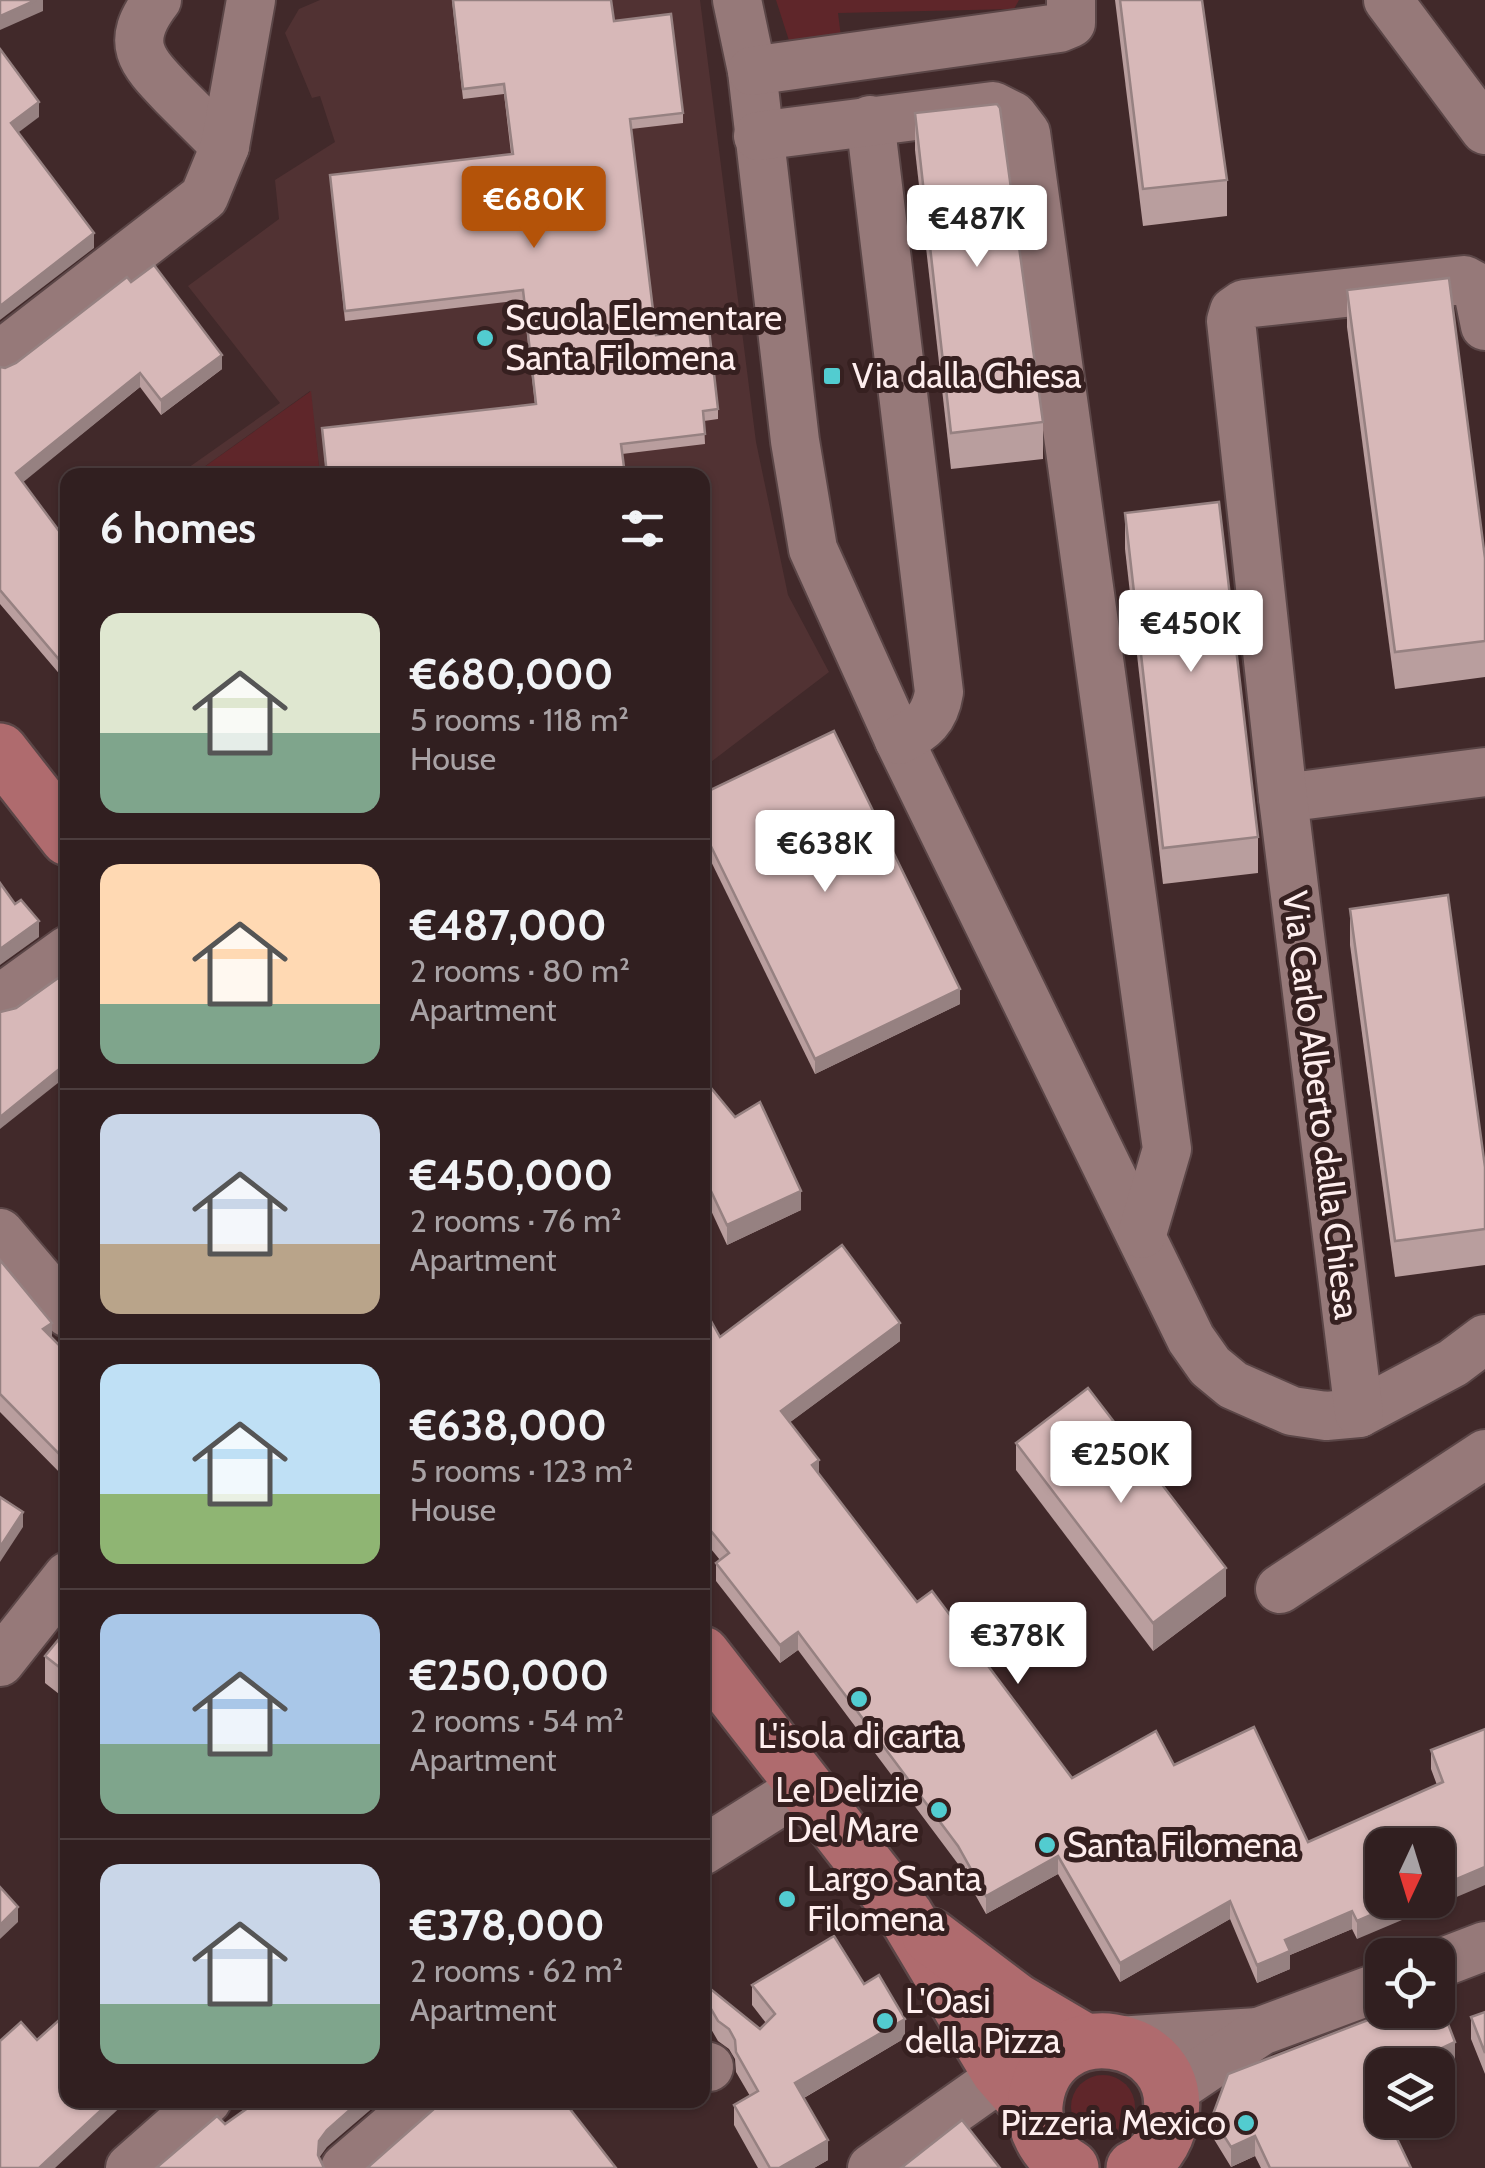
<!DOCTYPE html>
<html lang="en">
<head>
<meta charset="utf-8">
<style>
  body { margin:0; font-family:Cabin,sans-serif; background:#392729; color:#f1f3f6; height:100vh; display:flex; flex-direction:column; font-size:38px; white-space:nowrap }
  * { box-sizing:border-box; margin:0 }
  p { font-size:32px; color:#a8a2a5 }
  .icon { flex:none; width:55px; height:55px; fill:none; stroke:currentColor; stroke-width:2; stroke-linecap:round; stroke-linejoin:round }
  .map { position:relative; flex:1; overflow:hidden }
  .details { position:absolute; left:60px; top:468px; width:650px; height:1640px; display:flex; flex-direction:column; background:#311f20; border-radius:20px; box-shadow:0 2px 8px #0004,0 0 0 2px #4c3d3e }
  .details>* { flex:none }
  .needle { width:65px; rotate:184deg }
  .fabs { position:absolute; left:1365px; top:1828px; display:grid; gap:20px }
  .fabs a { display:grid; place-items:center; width:90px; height:90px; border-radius:20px; background:#311f20; box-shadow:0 2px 8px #0004,0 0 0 2px #4c3d3e; font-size:50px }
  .price { position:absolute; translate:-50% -85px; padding:0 22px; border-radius:10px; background:#fff; color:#222; font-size:32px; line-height:65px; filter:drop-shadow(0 2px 5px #0008) }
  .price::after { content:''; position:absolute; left:50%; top:60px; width:30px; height:22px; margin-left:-15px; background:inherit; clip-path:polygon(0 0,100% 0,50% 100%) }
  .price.current { background:#b45309; color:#fff }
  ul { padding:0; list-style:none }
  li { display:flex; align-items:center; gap:30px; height:250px; padding:0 40px }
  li+li { border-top:2px solid #4c3d3e }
  li span { display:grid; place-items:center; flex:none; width:280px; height:200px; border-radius:20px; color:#555 }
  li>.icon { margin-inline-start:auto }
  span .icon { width:120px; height:120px; fill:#fffc; stroke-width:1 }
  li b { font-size:42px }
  h2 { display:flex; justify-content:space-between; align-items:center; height:120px; padding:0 40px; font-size:42px }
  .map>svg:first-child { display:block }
  .built { fill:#513233 }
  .green { fill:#5f262a }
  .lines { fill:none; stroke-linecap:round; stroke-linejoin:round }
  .minor-casing { stroke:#5b4647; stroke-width:52 }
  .major-casing { stroke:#5b4647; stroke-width:60 }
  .minor { stroke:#967979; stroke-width:48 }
  .major { stroke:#af6b6e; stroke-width:55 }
  .wall { fill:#b99e9e }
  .shaded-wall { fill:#968181 }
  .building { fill:#d7b8b8; stroke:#968181; stroke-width:2.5 }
  .poi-dot { fill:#52ccd0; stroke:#362020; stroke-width:4 }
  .labels { text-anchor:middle; stroke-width:10; stroke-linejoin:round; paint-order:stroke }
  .poi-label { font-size:35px; fill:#feeeee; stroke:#362020; text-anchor:start }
  .street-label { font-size:35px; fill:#feeeee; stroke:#362020 }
</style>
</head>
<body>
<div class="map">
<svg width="1485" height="2168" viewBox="0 0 1485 2168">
  <rect width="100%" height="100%" fill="#41292a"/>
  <!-- built -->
  <path class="built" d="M 320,0 L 700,0 L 756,442 L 788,595 L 829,672 L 703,768 L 702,475 L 320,475 L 310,391 L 193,475 L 178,475 L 280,403 L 188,286 L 279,219 L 275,180 L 335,142 L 320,96 L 312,98 L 285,33 L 299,9 Z"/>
  <!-- green -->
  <g class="green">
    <path d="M 776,0 L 1019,0 L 1014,9 L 838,13 L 842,45 L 792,50 Z"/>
    <path d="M 311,391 L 320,475 L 193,475 Z"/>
    <circle cx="1103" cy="2107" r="32"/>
  </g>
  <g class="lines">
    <defs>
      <g id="minor">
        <path d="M 157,0 C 124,43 141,61 174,95 C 191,112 208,129 225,146"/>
        <path d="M 737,0 L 752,71 L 795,441 L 813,549 L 899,740 L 1191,1339 L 1210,1366 L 1233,1385 L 1292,1411 L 1326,1416 L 1359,1413 L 1453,1363 L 1485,1339"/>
        <path d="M 1388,0 L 1485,130"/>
        <path d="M 752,71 L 1059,28 L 1071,23 L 1071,0"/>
        <path d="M 870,120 L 939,692 C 935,718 923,729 899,740"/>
        <path d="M 758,136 L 993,106 L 1013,116 L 1026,133 L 1167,1149 L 1142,1234"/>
        <path d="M 0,355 L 204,197 L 225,146 L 251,0"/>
        <path d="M 1283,798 L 1485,772"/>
        <path d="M 0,999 L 68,950"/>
        <path d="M 0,1233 L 68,1313"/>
        <path d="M 1359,1413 L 1283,798 L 1231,321 L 1234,311 L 1244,304 L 1464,280 L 1477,287 L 1485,326"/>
        <path d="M 1280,1589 L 1485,1454"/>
        <path d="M 0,1662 L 68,1576"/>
        <path d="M 702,1851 L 805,1786"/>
        <path d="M 1438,1964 L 1485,1946"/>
        <path d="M 1117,2041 L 1258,2032"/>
        <path d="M 702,2065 L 709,2067"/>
        <path d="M 1171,2092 L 1261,2031 L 1382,1986"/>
        <path d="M 130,2168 L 207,2100"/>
        <path d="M 345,2168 L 424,2100"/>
        <path d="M 872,2168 L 1002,2076"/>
      </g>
      <g id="major">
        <path d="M 0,751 L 68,838"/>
        <path d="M 702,1654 L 906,1916 L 998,2070 L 1034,2111"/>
        <path d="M 930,1936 L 1016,2001 L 1084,2041"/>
        <path d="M 1071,2168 C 1049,2155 1033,2131 1035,2105 C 1044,2006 1189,2030 1170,2120 C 1166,2141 1154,2159 1134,2168"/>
      </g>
    </defs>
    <!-- minor casing -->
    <use href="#minor" class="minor-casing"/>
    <!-- major casing -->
    <use href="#major" class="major-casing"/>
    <!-- minor -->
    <use href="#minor" class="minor"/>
    <!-- major -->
    <use href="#major" class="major"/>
  </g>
  <!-- wall -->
  <g class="wall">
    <path d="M 452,0 L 611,0 L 614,21 L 683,113 L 683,123 L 631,129 L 656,335 L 718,409 L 718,419 L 704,421 L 705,444 L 622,454 L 625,475 L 326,475 L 322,428 L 535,404 L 523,300 L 345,321 L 330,175 L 511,154 L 504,94 L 463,99 Z"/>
    <path d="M 1115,0 L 1202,0 L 1227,180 L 1227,216 L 1143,226 Z"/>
    <path d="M 915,113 L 1043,422 L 1043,459 L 951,469 L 915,150 Z"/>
    <path d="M 131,282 L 222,369 L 161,415 L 140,387 L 22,482 L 68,543 L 68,684 L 0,604 L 0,367 L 5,368 L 16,363 Z"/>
    <path d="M 1347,290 L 1485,558 L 1485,677 L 1395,689 L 1347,327 Z"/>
    <path d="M 1125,513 L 1258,837 L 1258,873 L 1163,884 L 1125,549 Z"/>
    <path d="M 702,794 L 960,1004 L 815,1074 L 702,843 Z"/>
    <path d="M 1350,909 L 1485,1167 L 1485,1265 L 1395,1277 L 1350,945 Z"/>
    <path d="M 702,1077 L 801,1210 L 727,1245 L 702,1191 Z"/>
    <path d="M 0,1260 L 52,1338 L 68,1354 L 68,1476 L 65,1478 L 0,1412 Z"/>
    <path d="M 702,1305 L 720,1337 L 900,1341 L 790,1422 L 819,1475 L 917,1602 L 1072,1778 L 1174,1765 L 1308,1842 L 1437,1785 L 1431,1769 L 1431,1750 L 1485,1729 L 1357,1939 L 1352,1929 L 1290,1955 L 1290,1969 L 1257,1983 L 1230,1919 L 1120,1982 L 1058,1874 L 986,1914 L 958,1864 L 798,1650 L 780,1663 L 716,1581 L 716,1563 L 720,1560 L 702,1538 Z"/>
    <path d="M 1016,1443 L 1226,1596 L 1153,1651 L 1016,1470 Z"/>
    <path d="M 68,1628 L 68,1701 L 45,1683 L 45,1656 Z"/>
    <path d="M 702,1982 L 760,2029 L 766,2023 L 752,2005 L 752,1985 L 864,1984 L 905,2038 L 804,2098 L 828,2160 L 814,2168 L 758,2168 L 734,2125 L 734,2105 L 750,2096 L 736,2072 L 735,2059 L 729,2049 L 718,2041 L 707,2022 Z"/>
    <path d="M 1438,1998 L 1455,2042 L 1455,2062 L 1438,2070 L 1438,2065 L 1382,2065 L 1382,2096 L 1378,2098 L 1382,2108 L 1382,2120 L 1388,2120 L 1411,2168 L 1261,2168 L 1255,2156 L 1231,2167 L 1212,2136 L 1212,2117 L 1228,2074 L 1394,2010 L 1438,2010 Z"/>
    <path d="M 1485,2012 L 1485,2074 L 1471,2039 L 1471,2017 Z"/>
  </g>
  <!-- shaded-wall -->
  <g class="shaded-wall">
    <path d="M 36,0 L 43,0 L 43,11 L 0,30 L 0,16 Z"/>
    <path d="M 39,102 L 39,117 L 11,138 L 11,123 Z"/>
    <path d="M 94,233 L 94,248 L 0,320 L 0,306 Z"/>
    <path d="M 222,355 L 222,369 L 161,415 L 161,400 Z"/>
    <path d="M 140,373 L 140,387 L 16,488 L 16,473 Z"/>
    <path d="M 39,921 L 39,937 L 0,965 L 0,949 Z"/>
    <path d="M 960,989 L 960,1004 L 815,1074 L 815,1059 Z"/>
    <path d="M 68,1062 L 68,1075 L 0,1129 L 0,1117 Z"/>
    <path d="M 801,1191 L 801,1210 L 727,1245 L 727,1225 Z"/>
    <path d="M 52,1323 L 52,1340 L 43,1329 Z"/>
    <path d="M 900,1323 L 900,1341 L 781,1429 L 781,1411 Z"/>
    <path d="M 68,1458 L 68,1476 L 65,1478 L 65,1460 Z"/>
    <path d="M 819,1460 L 819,1478 L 812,1465 Z"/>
    <path d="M 23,1512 L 23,1527 L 0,1562 L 0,1547 Z"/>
    <path d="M 1226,1568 L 1226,1596 L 1153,1651 L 1153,1623 Z"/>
    <path d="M 798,1632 L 798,1650 L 780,1663 L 780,1645 Z"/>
    <path d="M 1058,1856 L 1058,1874 L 986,1914 L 986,1896 Z"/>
    <path d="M 1485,1867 L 1485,1885 L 1357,1939 L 1357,1921 L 1406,1900 L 1438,1900 L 1438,1887 Z"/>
    <path d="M 1230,1901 L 1230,1919 L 1120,1982 L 1120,1963 Z"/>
    <path d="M 18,1907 L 18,1922 L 0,1939 L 0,1925 Z"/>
    <path d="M 1352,1911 L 1352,1929 L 1290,1955 L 1290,1969 L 1257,1983 L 1257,1965 L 1285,1940 Z"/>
    <path d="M 707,2002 L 707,2022 L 702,2024 L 702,2004 Z"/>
    <path d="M 905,2019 L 905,2038 L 795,2103 L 795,2083 Z"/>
    <path d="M 1455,2042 L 1455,2062 L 1438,2070 L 1438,2065 L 1406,2065 Z"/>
    <path d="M 1382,2076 L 1382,2096 L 1370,2102 L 1370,2082 Z"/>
    <path d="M 112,2100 L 128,2100 L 55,2168 L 39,2168 Z"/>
    <path d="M 361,2100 L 382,2100 L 327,2147 L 319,2158 L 318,2168 L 319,2141 L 327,2130 Z"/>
    <path d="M 1255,2136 L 1255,2156 L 1231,2167 L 1231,2147 Z"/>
    <path d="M 828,2140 L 828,2160 L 814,2168 L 779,2168 Z"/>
  </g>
  <!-- building -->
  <g class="building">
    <path d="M 0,0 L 36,0 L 0,16 Z"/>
    <path d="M 453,0 L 611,0 L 614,21 L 671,14 L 683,113 L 630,119 L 656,335 L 709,329 L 718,409 L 703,411 L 705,434 L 621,444 L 625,475 L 327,475 L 322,428 L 536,404 L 523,290 L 345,311 L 330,175 L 513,154 L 504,84 L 463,89 Z"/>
    <path d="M 1120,0 L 1202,0 L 1227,180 L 1143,189 Z"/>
    <path d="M 0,49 L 39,102 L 11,123 L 94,233 L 0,306 Z"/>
    <path d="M 997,104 L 1000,108 L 1043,422 L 951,433 L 915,113 Z"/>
    <path d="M 154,265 L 222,355 L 161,400 L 140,373 L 16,473 L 68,543 L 68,670 L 0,590 L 0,367 L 5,368 L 16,363 L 127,277 L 131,282 Z"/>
    <path d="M 1449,278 L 1485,558 L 1485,641 L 1395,652 L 1347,290 Z"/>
    <path d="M 1219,502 L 1258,837 L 1163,848 L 1125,513 Z"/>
    <path d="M 834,731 L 960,989 L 815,1059 L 702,828 L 702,794 Z"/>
    <path d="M 0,883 L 15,904 L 21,900 L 39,921 L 0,949 Z"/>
    <path d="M 1448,895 L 1485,1167 L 1485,1229 L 1395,1241 L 1350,909 Z"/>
    <path d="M 68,971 L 68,1062 L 0,1117 L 0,1012 L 16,1008 Z"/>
    <path d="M 702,1077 L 735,1117 L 760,1102 L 801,1191 L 727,1225 L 702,1172 Z"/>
    <path d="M 842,1245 L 900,1323 L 781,1411 L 819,1460 L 812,1465 L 917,1602 L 932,1591 L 1072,1778 L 1156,1731 L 1174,1765 L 1254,1727 L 1308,1842 L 1443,1782 L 1431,1750 L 1485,1729 L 1485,1867 L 1438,1887 L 1438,1845 L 1382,1845 L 1382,1900 L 1406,1900 L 1357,1921 L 1352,1911 L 1285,1940 L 1290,1951 L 1257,1965 L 1230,1901 L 1120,1963 L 1058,1856 L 986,1896 L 958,1846 L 798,1632 L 780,1645 L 716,1563 L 729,1553 L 702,1520 L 702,1305 L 720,1337 Z"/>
    <path d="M 0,1260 L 52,1323 L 43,1329 L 68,1354 L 68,1458 L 65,1460 L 0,1394 Z"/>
    <path d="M 1088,1388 L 1226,1568 L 1153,1623 L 1016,1443 Z"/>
    <path d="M 0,1497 L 23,1512 L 0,1547 Z"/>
    <path d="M 68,1628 L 68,1674 L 45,1656 Z"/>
    <path d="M 0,1887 L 18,1907 L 0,1925 Z"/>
    <path d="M 834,1936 L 864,1984 L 879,1975 L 905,2019 L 795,2083 L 828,2140 L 779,2168 L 770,2168 L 734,2105 L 758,2091 L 736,2052 L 735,2040 L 729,2029 L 718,2021 L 707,2002 L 702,2004 L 702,1982 L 760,2029 L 775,2014 L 752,1985 Z"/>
    <path d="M 1438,1998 L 1455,2042 L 1406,2065 L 1382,2065 L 1382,2076 L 1370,2082 L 1382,2108 L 1382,2120 L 1388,2120 L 1411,2168 L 1270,2168 L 1255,2136 L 1231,2147 L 1212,2117 L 1228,2074 L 1394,2010 L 1438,2010 Z"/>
    <path d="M 68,2012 L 68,2100 L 112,2100 L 39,2168 L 0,2168 L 0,2041 L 21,2022 L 37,2040 Z"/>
    <path d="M 1485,2012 L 1485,2053 L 1471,2017 Z"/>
    <path d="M 259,2100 L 361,2100 L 327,2130 L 319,2141 L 318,2155 L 324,2168 L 156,2168 L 217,2116 L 225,2124 Z"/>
    <path d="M 444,2100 L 563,2100 L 616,2168 L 367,2168 Z"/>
    <path d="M 962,2120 L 1000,2168 L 901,2168 Z"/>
  </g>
  <!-- markers -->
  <g class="poi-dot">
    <circle cx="485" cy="338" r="10"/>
    <rect x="822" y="366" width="20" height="20" rx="5"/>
    <circle cx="859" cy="1699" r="10"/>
    <circle cx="939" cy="1810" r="10"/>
    <circle cx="1047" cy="1845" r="10"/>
    <circle cx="787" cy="1899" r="10"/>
    <circle cx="885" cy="2021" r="10"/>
    <circle cx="1246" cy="2123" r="10"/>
  </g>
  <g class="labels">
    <!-- poi labels -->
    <g class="poi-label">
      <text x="505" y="330">Scuola Elementare<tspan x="505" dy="40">Santa Filomena</tspan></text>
      <text x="852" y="388">Via dalla Chiesa</text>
      <text x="859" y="1748" text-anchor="middle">L'isola di carta</text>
      <text x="919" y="1802" text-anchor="end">Le Delizie<tspan x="919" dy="40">Del Mare</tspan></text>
      <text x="1067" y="1857">Santa Filomena</text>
      <text x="807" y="1891">Largo Santa<tspan x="807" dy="40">Filomena</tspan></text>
      <text x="905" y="2013">L'Oasi<tspan x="905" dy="40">della Pizza</tspan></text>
      <text x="1226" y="2135" text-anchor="end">Pizzeria Mexico</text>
    </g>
    <!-- street labels -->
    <g class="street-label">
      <text transform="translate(1321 1105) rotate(83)" y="12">Via Carlo Alberto dalla Chiesa</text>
    </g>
  </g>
</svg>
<div class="fabs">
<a><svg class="needle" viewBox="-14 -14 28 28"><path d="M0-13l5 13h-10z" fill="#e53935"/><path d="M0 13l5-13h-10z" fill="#a8a2a5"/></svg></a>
<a><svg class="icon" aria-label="locate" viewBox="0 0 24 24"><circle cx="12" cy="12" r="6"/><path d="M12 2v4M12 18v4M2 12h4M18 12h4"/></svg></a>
<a><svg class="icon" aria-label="layers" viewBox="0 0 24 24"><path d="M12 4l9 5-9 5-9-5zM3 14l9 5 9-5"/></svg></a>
</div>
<b class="price current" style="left:534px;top:251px">€680K</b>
<b class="price" style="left:977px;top:270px">€487K</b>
<b class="price" style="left:1191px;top:675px">€450K</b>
<b class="price" style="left:825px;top:895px">€638K</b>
<b class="price" style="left:1121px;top:1506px">€250K</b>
<b class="price" style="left:1018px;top:1687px">€378K</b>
<section class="details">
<h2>6 homes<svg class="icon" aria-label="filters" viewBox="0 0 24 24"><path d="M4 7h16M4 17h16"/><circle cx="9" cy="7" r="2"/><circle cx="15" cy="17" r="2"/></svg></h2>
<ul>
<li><span style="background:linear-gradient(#dfe7d0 60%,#7fa58c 0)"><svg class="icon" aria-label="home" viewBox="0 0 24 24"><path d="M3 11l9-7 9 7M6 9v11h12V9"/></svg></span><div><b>€680,000</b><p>5 rooms · 118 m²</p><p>House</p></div></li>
<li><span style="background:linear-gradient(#ffd9b3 70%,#7fa58c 0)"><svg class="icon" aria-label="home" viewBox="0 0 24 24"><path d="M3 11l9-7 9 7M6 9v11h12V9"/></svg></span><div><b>€487,000</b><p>2 rooms · 80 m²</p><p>Apartment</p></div></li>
<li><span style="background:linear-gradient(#c9d6e8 65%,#b9a48a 0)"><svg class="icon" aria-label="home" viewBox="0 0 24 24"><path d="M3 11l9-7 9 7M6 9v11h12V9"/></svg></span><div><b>€450,000</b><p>2 rooms · 76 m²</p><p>Apartment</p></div></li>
<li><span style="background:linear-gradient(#bfe0f5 65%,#8fb573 0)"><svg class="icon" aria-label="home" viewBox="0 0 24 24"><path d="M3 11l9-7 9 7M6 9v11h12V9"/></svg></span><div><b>€638,000</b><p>5 rooms · 123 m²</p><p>House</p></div></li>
<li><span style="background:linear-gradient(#a9c7e8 65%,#7fa58c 0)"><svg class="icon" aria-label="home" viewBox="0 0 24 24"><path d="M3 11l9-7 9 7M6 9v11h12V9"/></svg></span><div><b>€250,000</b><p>2 rooms · 54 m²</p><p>Apartment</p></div></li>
<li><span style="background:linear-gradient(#c9d6e8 70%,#7fa58c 0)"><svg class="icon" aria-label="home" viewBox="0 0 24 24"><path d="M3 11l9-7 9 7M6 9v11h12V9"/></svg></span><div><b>€378,000</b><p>2 rooms · 62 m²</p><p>Apartment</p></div></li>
</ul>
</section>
</div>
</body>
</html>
